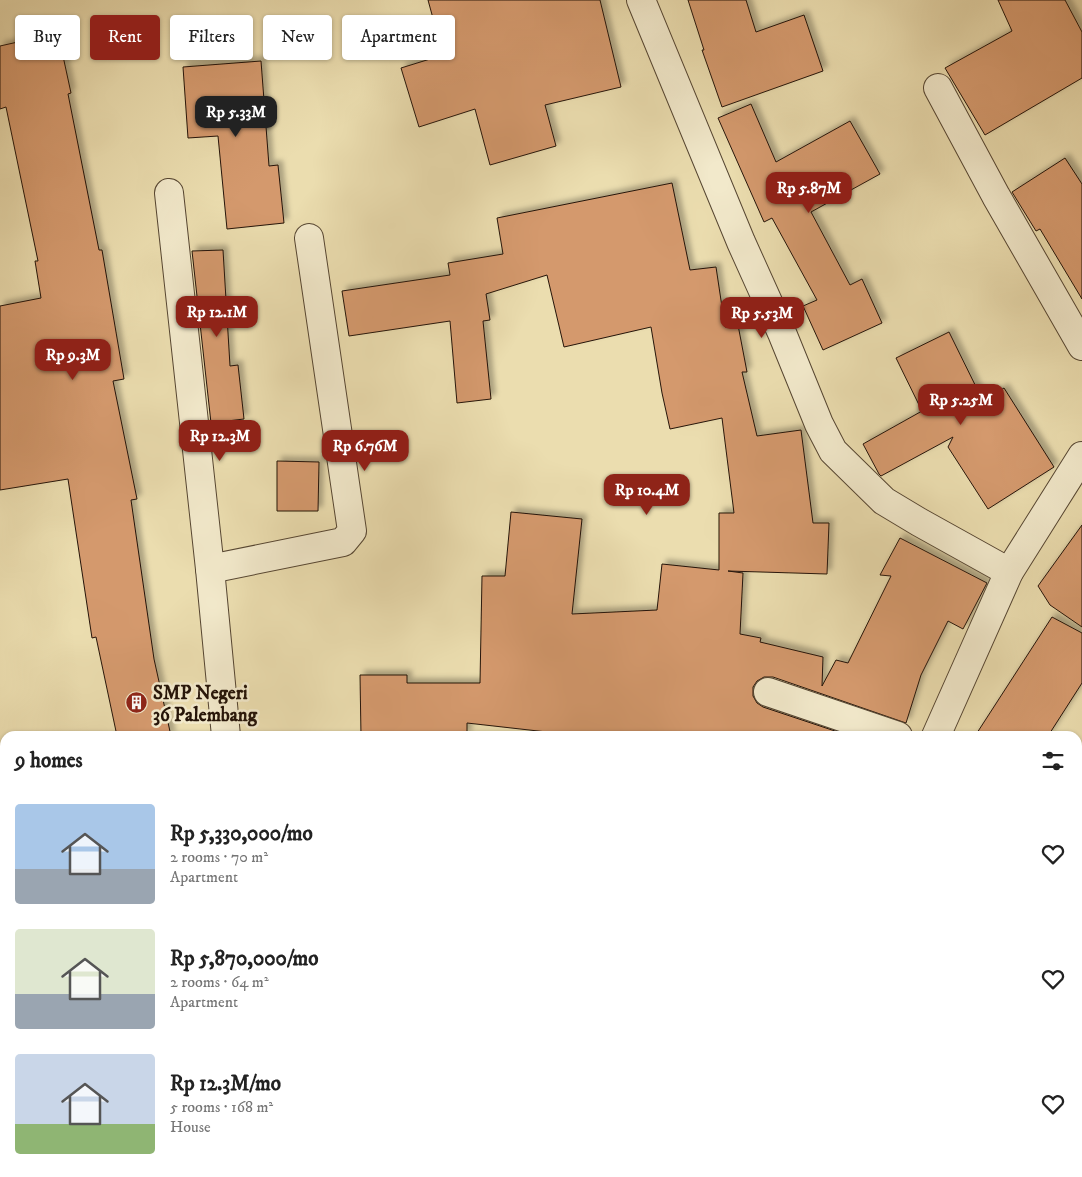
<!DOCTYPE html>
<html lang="en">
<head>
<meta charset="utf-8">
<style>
  body { margin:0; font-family:"IM FELL DW Pica",serif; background:#f6f6f6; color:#222; height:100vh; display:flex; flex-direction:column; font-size:19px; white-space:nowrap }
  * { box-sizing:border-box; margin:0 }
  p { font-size:16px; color:#767676 }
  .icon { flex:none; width:28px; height:28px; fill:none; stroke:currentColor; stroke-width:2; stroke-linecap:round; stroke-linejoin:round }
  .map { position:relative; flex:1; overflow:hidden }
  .sheet { position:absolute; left:0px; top:731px; width:1082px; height:446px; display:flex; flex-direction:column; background:#fff; border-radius:15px 15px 0 0; box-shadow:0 1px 4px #0004 }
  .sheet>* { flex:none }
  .hud { position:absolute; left:15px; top:15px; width:500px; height:45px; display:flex; gap:10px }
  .price { position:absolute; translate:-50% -42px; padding:0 11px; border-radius:10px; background:#8f2418; color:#fff; font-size:16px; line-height:32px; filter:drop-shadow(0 1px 2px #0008) }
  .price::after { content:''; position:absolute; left:50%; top:30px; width:15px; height:11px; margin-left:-8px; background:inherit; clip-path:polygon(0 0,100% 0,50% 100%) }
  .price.on { background:#222; color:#fff }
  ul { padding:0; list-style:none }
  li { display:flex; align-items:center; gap:15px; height:125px; padding:0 15px }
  li span { display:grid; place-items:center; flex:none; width:140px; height:100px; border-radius:5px; color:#555 }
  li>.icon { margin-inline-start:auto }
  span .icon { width:60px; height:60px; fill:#fffc; stroke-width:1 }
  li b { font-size:21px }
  h2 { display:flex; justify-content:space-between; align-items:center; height:60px; padding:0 15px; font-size:21px }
  .pill { padding:0 18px; border-radius:5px; background:#fff; box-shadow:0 1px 4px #0004; font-size:18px; line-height:45px }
  .pill.on { background:#8f2418; color:#fff }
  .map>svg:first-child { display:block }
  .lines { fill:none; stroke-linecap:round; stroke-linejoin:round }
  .stream { stroke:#6a786b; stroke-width:12 }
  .building { fill:#d4996d; stroke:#251408; filter:url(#shadow) }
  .minor-casing { stroke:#564632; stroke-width:30 }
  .minor { stroke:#f2e9cb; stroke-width:28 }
  .labels { text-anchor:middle; stroke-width:5; stroke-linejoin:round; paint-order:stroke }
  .poi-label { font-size:19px; font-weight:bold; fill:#251408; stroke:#f2e9cb; text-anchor:start }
</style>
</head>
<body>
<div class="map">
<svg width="1082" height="1177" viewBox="0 0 1082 1177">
  <defs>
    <filter id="shadow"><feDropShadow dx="4.5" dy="-4.5" stdDeviation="2.5" flood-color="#0004"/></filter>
  </defs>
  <rect width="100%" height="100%" fill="#ebddaf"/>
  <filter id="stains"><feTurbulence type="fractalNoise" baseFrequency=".004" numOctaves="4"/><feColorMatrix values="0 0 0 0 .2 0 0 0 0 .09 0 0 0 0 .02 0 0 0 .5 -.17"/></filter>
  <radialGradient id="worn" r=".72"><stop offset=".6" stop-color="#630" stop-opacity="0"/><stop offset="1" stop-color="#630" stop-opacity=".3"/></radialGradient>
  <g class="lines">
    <!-- stream -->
    <g class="stream">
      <path d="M 1078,802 L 1082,793"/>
      <path d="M 885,1177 L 887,1172"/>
    </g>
  </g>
  <!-- building -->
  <g class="building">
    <path d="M 428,0 L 600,0 L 621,87 L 545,105 L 556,146 L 490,165 L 475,109 L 419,127 L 401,68 L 443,55 Z"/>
    <path d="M 688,0 L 746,0 L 756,32 L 804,15 L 823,71 L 722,107 L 702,50 L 704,50 Z"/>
    <path d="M 998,0 L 1065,0 L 1082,32 L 1082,78 L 985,135 L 945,68 L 1012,31 Z"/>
    <path d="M 58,33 L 71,93 L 68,94 L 99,250 L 102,250 L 124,379 L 113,381 L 137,499 L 131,500 L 154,659 L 171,736 L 117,736 L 96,637 L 92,638 L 68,479 L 0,490 L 0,306 L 41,298 L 35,261 L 38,261 L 6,107 L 0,109 L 0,46 Z"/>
    <path d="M 261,61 L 269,166 L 278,165 L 284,223 L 227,229 L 218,136 L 188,138 L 183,67 Z"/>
    <path d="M 751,104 L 776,162 L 850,121 L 880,174 L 811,212 L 850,285 L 862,279 L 882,323 L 823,350 L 803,306 L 817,300 L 772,218 L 764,222 L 718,118 Z"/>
    <path d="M 1065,158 L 1082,184 L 1082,299 L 1040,229 L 1036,231 L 1012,192 Z"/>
    <path d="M 672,183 L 690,270 L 716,267 L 725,327 L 738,325 L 747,372 L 742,372 L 757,436 L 801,430 L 813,523 L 829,523 L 827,574 L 728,571 L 743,573 L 740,634 L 761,638 L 760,642 L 823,657 L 822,686 L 836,660 L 848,663 L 891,576 L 880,575 L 900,538 L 987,583 L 963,629 L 948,621 L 921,675 L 906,723 L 773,677 L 764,677 L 757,681 L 753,687 L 753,696 L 757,703 L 763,707 L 850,736 L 599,736 L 599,735 L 547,732 L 467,723 L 467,735 L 361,736 L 360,675 L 407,675 L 407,683 L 480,683 L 482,576 L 505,576 L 511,512 L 582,519 L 572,614 L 657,610 L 662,564 L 719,570 L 719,513 L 734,513 L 722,418 L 670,429 L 662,393 L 651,327 L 564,347 L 547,275 L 486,294 L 490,320 L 483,321 L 491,399 L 457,403 L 450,321 L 349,336 L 342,291 L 450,275 L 448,263 L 503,254 L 497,218 Z"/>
    <path d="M 223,250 L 230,366 L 238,365 L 244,419 L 211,423 L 192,251 Z"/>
    <path d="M 949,332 L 983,401 L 1004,388 L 1054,467 L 988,509 L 948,447 L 953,437 L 881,476 L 879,474 L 863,444 L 922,411 L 896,358 Z"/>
    <path d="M 277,461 L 319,462 L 318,511 L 277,511 Z"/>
    <path d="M 1082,525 L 1082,627 L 1050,605 L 1038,586 Z"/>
    <path d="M 1052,617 L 1082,633 L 1082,683 L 1048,736 L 975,736 Z"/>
  </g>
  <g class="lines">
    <defs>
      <g id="minor">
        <path d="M 641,0 L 741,242 L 782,333 L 819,424 L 833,451 L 884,501 L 919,522 L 1009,572"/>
        <path d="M 938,88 L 996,196 L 1082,346"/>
        <path d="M 169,193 L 210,569 L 226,736"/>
        <path d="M 210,569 L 343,542 L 352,531 L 309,238"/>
        <path d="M 768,692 L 898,736"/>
        <path d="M 936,736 L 1009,572 L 1082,456"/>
        <path d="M 0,942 L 5,943"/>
        <path d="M 1078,1077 L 1082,1068"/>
        <path d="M 70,1172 L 70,1177"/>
        <path d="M 370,1177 L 370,1172"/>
        <path d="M 731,1177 L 733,1172"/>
        <path d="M 1028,1177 L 1030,1172"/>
      </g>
    </defs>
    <!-- minor casing -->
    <use href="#minor" class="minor-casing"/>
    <!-- minor -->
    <use href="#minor" class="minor"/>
  </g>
  <!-- icons -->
  <defs>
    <symbol id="building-disc" viewBox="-11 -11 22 22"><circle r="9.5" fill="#8f2418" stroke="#f2e9cb"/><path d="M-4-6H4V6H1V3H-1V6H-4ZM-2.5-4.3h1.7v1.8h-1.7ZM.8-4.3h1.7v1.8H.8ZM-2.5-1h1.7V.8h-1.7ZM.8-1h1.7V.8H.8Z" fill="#fff"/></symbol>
  </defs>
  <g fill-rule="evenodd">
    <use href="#building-disc" x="124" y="690" width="25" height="25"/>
  </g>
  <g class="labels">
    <!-- poi labels -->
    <g class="poi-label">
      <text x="153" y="699">SMP Negeri<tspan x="153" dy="22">36 Palembang</tspan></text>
    </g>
  </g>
  <rect width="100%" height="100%" filter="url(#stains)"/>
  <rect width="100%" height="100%" fill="url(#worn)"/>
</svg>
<b class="price on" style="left:236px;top:138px">Rp 5.33M</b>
<b class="price" style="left:809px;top:214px">Rp 5.87M</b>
<b class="price" style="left:217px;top:338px">Rp 12.1M</b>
<b class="price" style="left:762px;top:339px">Rp 5.53M</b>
<b class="price" style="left:73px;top:381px">Rp 9.3M</b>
<b class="price" style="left:961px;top:426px">Rp 5.25M</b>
<b class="price" style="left:220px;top:462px">Rp 12.3M</b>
<b class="price" style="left:365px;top:472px">Rp 6.76M</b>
<b class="price" style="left:647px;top:516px">Rp 10.4M</b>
<div class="hud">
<a class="pill">Buy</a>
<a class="pill on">Rent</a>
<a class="pill">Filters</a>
<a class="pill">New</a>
<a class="pill">Apartment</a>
</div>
<section class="sheet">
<h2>9 homes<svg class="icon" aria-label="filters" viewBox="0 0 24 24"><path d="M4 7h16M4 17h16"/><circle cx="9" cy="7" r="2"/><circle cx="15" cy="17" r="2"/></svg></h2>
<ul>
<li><span style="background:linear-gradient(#a9c7e8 65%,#9aa5b1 0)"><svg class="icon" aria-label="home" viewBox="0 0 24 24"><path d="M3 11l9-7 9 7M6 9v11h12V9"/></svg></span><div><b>Rp 5,330,000/mo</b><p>2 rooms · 70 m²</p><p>Apartment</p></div><svg class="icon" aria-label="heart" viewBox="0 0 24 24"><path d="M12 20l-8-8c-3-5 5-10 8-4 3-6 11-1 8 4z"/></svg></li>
<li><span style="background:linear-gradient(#dfe7d0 65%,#9aa5b1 0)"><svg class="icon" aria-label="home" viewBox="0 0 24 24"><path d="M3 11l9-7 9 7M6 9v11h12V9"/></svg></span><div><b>Rp 5,870,000/mo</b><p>2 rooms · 64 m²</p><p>Apartment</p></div><svg class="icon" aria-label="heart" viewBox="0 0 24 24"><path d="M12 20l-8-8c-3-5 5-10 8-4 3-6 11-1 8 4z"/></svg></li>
<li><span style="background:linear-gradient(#c9d6e8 70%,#8fb573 0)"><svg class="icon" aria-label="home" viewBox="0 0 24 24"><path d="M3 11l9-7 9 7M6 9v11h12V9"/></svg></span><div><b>Rp 12.3M/mo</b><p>5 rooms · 168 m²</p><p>House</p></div><svg class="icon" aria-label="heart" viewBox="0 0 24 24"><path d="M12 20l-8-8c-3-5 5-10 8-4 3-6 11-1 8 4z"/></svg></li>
</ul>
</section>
</div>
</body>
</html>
